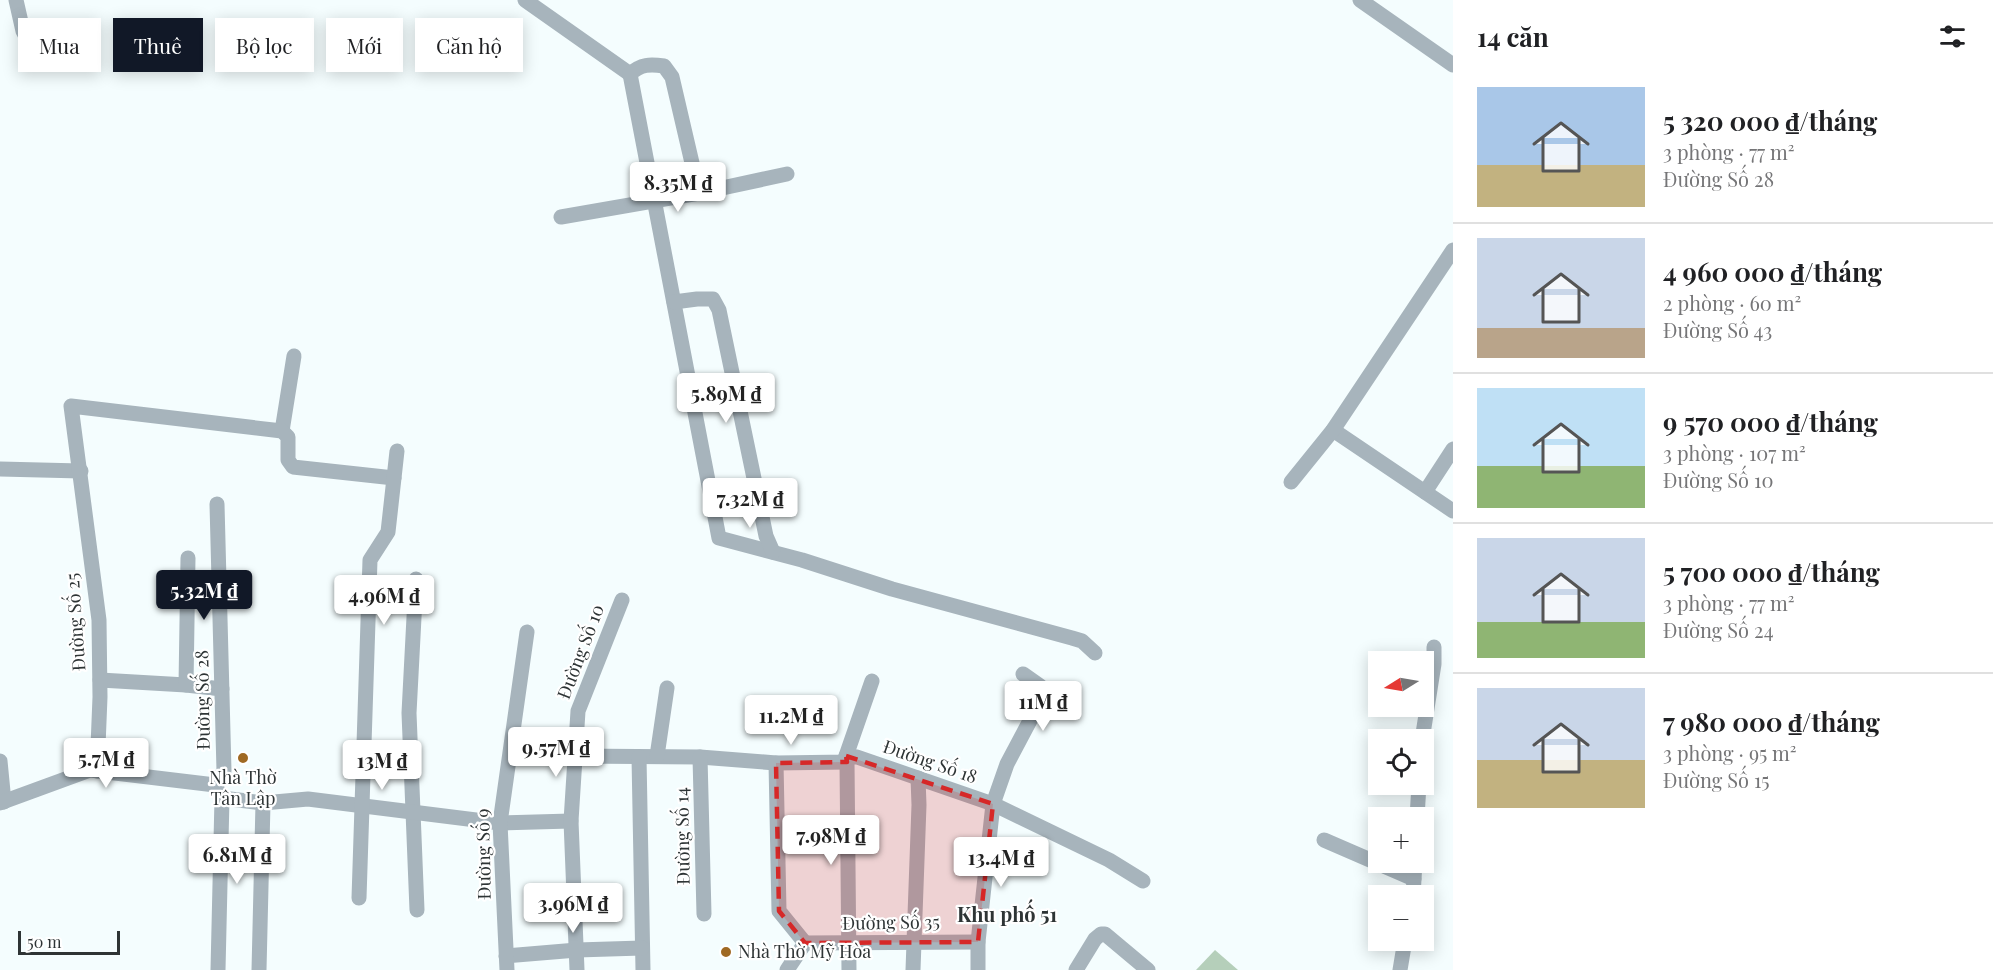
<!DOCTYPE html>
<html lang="vi">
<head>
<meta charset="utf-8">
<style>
  body { margin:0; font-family:"Playfair Display",serif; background:#f2f2f2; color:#202124; height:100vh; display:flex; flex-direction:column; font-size:22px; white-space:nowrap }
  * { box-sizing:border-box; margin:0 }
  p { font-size:20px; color:#757577 }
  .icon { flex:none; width:33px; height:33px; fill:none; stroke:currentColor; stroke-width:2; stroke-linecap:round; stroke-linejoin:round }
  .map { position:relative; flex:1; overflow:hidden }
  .side { display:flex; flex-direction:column; background:#fff; width:540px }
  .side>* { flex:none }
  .banner { position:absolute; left:18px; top:18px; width:570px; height:54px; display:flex; gap:12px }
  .needle { width:39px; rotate:259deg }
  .buttons { position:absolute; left:1368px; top:651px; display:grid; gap:12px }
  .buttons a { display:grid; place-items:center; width:66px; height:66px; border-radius:0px; background:#fff; box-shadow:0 3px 15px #0003; font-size:30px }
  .scale { position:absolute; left:18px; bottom:15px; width:102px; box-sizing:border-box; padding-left:6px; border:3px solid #2e3435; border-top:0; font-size:16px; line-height:21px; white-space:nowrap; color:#2e3435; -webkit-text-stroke:4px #fff; paint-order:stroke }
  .price { position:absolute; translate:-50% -51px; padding:0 14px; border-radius:6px; background:#fff; color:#222; font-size:20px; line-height:39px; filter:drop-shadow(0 2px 3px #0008) }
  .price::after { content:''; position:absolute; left:50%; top:36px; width:18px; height:14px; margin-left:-9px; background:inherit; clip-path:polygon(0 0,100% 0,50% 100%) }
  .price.active { background:#111827; color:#fff }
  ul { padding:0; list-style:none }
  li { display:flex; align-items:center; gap:18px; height:150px; padding:0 24px }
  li+li { border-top:2px solid #e0e0e0 }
  li span { display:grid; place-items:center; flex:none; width:168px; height:120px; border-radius:0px; color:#555 }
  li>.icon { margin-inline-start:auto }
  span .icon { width:72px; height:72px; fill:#fffc; stroke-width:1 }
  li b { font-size:26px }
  h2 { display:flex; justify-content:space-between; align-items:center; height:72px; padding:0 24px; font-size:26px }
  .tag { padding:0 21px; border-radius:0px; background:#fff; box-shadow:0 3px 15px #0003; font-size:21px; line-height:54px }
  .tag.active { background:#111827; color:#fff }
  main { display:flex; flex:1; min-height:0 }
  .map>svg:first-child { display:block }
  .green { fill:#b5cfba }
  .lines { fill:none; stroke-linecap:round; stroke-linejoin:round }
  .street { stroke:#a7b4bc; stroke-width:15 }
  .marked { fill:#d62828; fill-opacity:0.2; stroke:#d62828; stroke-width:4.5; stroke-dasharray:12 8; stroke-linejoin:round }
  .poi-dot { fill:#9f6923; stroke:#fff; stroke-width:2 }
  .labels { text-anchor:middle; stroke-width:4.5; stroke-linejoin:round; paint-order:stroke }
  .street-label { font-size:18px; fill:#2e3435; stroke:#fff }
  .poi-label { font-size:18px; fill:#2e3435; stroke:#fff }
  .neighbourhood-label { font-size:20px; font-weight:bold; fill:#2e3435; stroke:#fff }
</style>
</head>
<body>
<main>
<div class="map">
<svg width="1453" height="970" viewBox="0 0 1453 970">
  <rect width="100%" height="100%" fill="#f4fdfe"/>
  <!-- green -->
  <path class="green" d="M 1215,950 L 1238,970 L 1196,970 Z"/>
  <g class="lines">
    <!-- street -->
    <g class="street">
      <path d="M 16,0 L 23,31 L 33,50"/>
      <path d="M 525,0 L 630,74"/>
      <path d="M 1360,0 L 1453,65"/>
      <path d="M 699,193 L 672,77 L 664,66 C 650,64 641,64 630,74 L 719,538 L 802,560 L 892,589 L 1072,638 L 1082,641 L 1095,653"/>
      <path d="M 561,217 L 699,193 L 787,174"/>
      <path d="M 674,302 L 697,299 L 713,299 L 719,310 L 766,536 L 773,552"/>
      <path d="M 1333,430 L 1453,511"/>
      <path d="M 282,431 L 294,356"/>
      <path d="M 0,469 L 81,471"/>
      <path d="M 1291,482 L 1333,430 L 1453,250"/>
      <path d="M 1425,492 L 1453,449"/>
      <path d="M 416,579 L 409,713 L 417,910"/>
      <path d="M 100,680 L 186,685 L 222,689"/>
      <path d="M 186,685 L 188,558"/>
      <path d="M 1422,740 L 1434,664 L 1434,647"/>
      <path d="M 574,756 L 700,757 L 776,763 L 847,762 L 846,756 L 857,757 L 993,804 L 1109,860 L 1143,881"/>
      <path d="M 657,756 L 667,688"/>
      <path d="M 846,756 L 872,681"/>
      <path d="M 639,757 L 643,970"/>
      <path d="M 700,757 L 704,914"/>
      <path d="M 0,761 L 4,802"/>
      <path d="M 847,762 L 849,970"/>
      <path d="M 776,763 L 779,911 L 805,943 L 787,970"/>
      <path d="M 97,771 L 100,697 L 99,620 L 71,406 L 282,431 L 288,437 L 288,460 L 293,467 L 394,478"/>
      <path d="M 215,785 L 224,771 L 217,504"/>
      <path d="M 222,798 L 263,803 L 259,970"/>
      <path d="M 0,803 L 90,770 L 215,785 L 222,798 L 218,970"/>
      <path d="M 263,803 L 308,799 L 500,823 L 571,821"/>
      <path d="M 1417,818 L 1419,784"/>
      <path d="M 1324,840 L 1414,879"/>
      <path d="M 1413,896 L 1415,862"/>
      <path d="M 359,898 L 370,560 L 388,532 L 397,451"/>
      <path d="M 805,943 L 978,942"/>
      <path d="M 506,956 L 577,950 L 642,948"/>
      <path d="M 507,970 L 500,823 L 527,632"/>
      <path d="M 577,970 L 571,821 L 578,711 L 622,600"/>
      <path d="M 913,970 L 919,805 L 918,778"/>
      <path d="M 978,970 L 978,942 L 993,804 L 1007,764 L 1034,713 L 1040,686 L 1023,674"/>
      <path d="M 1076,970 L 1095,939 L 1101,934 L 1105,934 L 1148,970"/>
      <path d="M 1400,970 L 1405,940"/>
    </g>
  </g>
  <!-- marked area -->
  <path class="marked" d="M 846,756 L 993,804 L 978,942 L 805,943 L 779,911 L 776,763 L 847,762 Z"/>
  <!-- markers -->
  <g class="poi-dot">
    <circle cx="243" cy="758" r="6"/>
    <circle cx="726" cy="952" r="6"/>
  </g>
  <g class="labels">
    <!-- street labels -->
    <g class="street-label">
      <text transform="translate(76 622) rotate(-94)" y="6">Đường Số 25</text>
      <text transform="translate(581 652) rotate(-69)" y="6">Đường Số 10</text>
      <text transform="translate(203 700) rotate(-91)" y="6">Đường Số 28</text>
      <text transform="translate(930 762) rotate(19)" y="6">Đường Số 18</text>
      <text transform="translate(683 836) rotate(-91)" y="6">Đường Số 14</text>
      <text transform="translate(484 854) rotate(-91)" y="6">Đường Số 9</text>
      <text transform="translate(891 923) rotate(-1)" y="6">Đường Số 35</text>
    </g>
    <!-- poi labels -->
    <g class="poi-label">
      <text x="243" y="784">Nhà Thờ<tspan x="243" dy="21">Tân Lập</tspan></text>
      <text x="738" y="958" text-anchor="start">Nhà Thờ Mỹ Hòa</text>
    </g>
    <!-- neighbourhood labels -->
    <g class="neighbourhood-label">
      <text x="1007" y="922">Khu phố 51</text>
    </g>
  </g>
</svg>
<div class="buttons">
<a><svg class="needle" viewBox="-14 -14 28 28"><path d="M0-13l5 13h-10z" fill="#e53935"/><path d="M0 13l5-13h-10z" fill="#757577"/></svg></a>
<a><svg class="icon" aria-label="locate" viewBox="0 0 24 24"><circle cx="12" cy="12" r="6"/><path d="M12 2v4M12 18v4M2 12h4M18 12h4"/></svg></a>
<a>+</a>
<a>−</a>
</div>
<div class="scale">50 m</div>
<b class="price" style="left:678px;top:213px">8.35M ₫</b>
<b class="price" style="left:726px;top:424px">5.89M ₫</b>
<b class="price" style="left:750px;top:529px">7.32M ₫</b>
<b class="price active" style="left:204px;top:621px">5.32M ₫</b>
<b class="price" style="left:384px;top:626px">4.96M ₫</b>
<b class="price" style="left:1043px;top:732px">11M ₫</b>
<b class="price" style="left:791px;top:746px">11.2M ₫</b>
<b class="price" style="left:556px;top:778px">9.57M ₫</b>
<b class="price" style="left:106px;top:789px">5.7M ₫</b>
<b class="price" style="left:382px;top:791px">13M ₫</b>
<b class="price" style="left:831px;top:866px">7.98M ₫</b>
<b class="price" style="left:237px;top:885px">6.81M ₫</b>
<b class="price" style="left:1001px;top:888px">13.4M ₫</b>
<b class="price" style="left:573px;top:934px">3.96M ₫</b>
<div class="banner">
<a class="tag">Mua</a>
<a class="tag active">Thuê</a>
<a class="tag">Bộ lọc</a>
<a class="tag">Mới</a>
<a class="tag">Căn hộ</a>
</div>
</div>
<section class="side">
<h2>14 căn<svg class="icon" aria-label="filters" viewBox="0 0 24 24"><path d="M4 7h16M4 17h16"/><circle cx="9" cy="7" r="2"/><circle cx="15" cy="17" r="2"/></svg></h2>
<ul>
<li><span style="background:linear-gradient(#a9c7e8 65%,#c2b280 0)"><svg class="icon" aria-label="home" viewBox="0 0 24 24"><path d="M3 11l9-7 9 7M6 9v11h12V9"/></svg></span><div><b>5 320 000 ₫/tháng</b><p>3 phòng · 77 m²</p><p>Đường Số 28</p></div></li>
<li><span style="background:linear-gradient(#c9d6e8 75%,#b9a48a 0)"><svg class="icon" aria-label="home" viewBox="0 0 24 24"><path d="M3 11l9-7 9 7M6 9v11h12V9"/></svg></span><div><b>4 960 000 ₫/tháng</b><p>2 phòng · 60 m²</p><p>Đường Số 43</p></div></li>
<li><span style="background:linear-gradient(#bfe0f5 65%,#8fb573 0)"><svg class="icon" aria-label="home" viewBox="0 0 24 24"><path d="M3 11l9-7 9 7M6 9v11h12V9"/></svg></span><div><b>9 570 000 ₫/tháng</b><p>3 phòng · 107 m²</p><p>Đường Số 10</p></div></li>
<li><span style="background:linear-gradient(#c9d6e8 70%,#8fb573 0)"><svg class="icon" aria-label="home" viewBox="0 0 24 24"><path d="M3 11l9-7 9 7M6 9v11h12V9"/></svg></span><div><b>5 700 000 ₫/tháng</b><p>3 phòng · 77 m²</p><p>Đường Số 24</p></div></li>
<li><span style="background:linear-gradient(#c9d6e8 60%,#c2b280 0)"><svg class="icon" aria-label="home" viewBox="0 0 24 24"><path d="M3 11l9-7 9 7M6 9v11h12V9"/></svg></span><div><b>7 980 000 ₫/tháng</b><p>3 phòng · 95 m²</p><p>Đường Số 15</p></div></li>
</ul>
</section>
</main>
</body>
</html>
